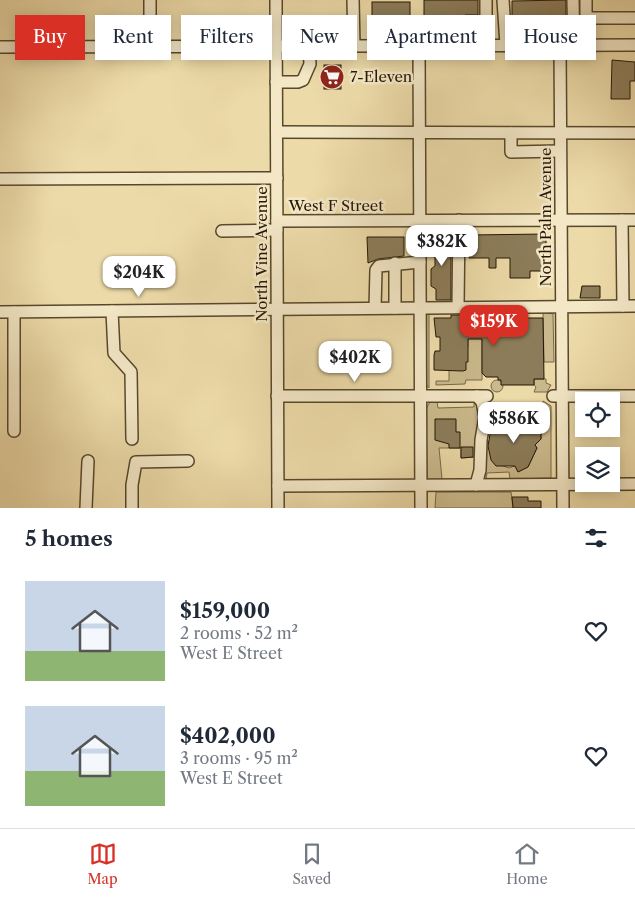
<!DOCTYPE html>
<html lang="en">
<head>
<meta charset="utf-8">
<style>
  body { margin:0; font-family:"Libre Caslon Text",serif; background:#f2f2f3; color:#1f2937; height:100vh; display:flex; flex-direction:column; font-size:19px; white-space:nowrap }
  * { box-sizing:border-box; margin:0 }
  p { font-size:16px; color:#747a83 }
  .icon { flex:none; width:28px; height:28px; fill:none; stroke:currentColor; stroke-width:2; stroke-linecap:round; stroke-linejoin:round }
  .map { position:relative; height:508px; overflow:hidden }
  .drawer { display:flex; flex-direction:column; background:#fff; flex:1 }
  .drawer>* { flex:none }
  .hud { position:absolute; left:15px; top:15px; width:605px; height:45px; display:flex; gap:10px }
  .controls { position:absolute; left:575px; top:392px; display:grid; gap:10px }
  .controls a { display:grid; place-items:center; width:45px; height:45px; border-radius:0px; background:#fff; box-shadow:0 2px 12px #0003; font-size:25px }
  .price { position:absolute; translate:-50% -42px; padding:0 11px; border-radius:10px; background:#fff; color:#222; font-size:16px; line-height:32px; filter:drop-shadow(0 1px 2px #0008) }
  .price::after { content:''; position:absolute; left:50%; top:30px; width:15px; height:11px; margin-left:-8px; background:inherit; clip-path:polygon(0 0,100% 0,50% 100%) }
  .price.current { background:#d93025; color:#fff }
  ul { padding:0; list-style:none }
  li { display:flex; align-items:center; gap:15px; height:125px; padding:0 25px }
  li span { display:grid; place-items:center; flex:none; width:140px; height:100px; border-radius:0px; color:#555 }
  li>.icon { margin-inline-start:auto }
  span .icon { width:60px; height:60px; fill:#fffc; stroke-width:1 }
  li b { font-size:21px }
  h2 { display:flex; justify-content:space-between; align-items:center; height:60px; padding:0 25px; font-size:21px }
  .pill { padding:0 18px; border-radius:0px; background:#fff; box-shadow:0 2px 12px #0003; font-size:18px; line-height:45px }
  .pill.current { background:#d93025; color:#fff }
  .menu { display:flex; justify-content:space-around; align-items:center; height:70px; border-top:1px solid #e0e1e3; background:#fff; font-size:14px; color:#747a83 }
  .menu a { display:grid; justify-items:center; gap:2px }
  .menu .current { color:#d93025 }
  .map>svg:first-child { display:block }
  .green { fill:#cab98c; stroke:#786848 }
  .building { fill:#8c7c59; stroke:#251703 }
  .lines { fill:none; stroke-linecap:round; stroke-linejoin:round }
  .minor-casing { stroke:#57482c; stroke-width:14 }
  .minor { stroke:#f3e7c6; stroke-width:11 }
  .labels { text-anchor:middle; stroke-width:5; stroke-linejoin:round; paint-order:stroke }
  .poi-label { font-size:15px; fill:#251703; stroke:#f3e7c6; text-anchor:start }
  .street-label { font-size:15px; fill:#251703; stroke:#f3e7c6 }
</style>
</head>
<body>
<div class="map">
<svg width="635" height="508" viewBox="0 0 635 508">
  <rect width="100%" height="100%" fill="#ecdaa8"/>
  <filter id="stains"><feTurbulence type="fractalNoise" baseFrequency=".004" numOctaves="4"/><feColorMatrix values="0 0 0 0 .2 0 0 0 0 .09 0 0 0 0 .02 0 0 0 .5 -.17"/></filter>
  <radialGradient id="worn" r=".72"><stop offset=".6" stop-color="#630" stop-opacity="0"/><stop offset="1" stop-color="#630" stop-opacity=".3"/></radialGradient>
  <!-- green -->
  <g class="green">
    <path d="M 429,312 L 429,388 L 425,383 L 425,313 Z"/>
    <path d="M 543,312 L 553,314 L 554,362 L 544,362 Z"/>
    <path d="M 468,332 L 482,339 L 482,380 L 466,380 L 465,384 L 436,385 L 436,381 L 449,381 L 449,353 L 451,347 L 468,347 Z"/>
    <path d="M 534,379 L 546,379 L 546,383 L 551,385 L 547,392 L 534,392 L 536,387 L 534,385 Z"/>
    <circle cx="497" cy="386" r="6"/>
    <path d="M 437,401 L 438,408 L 474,407 L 474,403 L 477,402 L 481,408 L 477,457 L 461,458 L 461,448 L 439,448 L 442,479 L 427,480 L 426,409 L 430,402 Z"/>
    <path d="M 543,401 L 551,406 L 551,478 L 510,479 L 509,472 L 487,473 L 486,479 L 483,479 L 486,440 L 491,442 L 503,466 L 509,468 L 515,466 L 518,472 L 528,467 L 537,448 L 535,445 L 541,439 L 541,433 L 548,426 L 546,424 L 548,411 L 543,406 Z"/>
    <path d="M 436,492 L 511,492 L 513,508 L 435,508 Z"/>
  </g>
  <!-- building -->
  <g class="building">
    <path d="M 424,0 L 478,0 L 478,15 L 465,15 L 465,21 L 434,22 L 434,18 L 424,18 Z"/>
    <path d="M 566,0 L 566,22 L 512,22 L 512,1 Z"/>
    <rect x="372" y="2" width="38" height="21"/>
    <path d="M 612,60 L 635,62 L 635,81 L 630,81 L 630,99 L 611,99 Z"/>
    <rect x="324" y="65" width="17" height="24"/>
    <path d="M 546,234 L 546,271 L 530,271 L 530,278 L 510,278 L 510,258 L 496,258 L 496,268 L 489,268 L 489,258 L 469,258 L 469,235 Z"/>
    <path d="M 435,235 L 451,235 L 451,300 L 436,300 L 436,289 L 431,286 L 431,269 L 435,266 L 435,257 L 431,256 L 431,242 L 435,241 Z"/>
    <path d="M 367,237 L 404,237 L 404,256 L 378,259 L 368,263 Z"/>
    <path d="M 582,286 L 600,286 L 600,298 L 580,298 Z"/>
    <path d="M 451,315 L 470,315 L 470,318 L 543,318 L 544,379 L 534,379 L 534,385 L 501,385 L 501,380 L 498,380 L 498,377 L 486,377 L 482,373 L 482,339 L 468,339 L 468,362 L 466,362 L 466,370 L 463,371 L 434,370 L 434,355 L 435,351 L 440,351 L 440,337 L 436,337 L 434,318 L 451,318 Z"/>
    <path d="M 519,416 L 528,416 L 527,423 L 541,430 L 541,439 L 535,445 L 537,448 L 528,467 L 518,472 L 515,466 L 496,466 L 491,460 L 488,446 L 491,429 L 508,421 L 512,423 Z"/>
    <path d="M 435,419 L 456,419 L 456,432 L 460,432 L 460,448 L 449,448 L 449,444 L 435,440 Z"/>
    <path d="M 461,447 L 473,447 L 473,457 L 461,458 Z"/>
    <path d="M 512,497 L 528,497 L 528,501 L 541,501 L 541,508 L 513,508 Z"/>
  </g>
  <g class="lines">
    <defs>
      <g id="minor">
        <path d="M 150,0 L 150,46"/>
        <path d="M 276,0 L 278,508"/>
        <path d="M 353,0 L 354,46"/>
        <path d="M 486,0 L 486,45"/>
        <path d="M 503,0 L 506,45"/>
        <path d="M 573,0 L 574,45"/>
        <path d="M 586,0 L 586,45"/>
        <path d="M 586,18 L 635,18"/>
        <path d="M 560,45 L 563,508"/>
        <path d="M 419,46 L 421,508"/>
        <path d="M 0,47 L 635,45"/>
        <path d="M 276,82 L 298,82 L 303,80 L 310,64 L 309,46"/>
        <path d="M 277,132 L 635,133"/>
        <path d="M 511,133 L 511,152 L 560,151"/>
        <path d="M 0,179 L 277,178"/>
        <path d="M 622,220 L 623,306"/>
        <path d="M 277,221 L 635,220"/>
        <path d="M 222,231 L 277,230"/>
        <path d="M 395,263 L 395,308"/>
        <path d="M 458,307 L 459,220"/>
        <path d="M 375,308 L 376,270 L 379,266 L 420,262"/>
        <path d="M 112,311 L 114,353 L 131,372 L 132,439"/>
        <path d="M 0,312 L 635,306"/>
        <path d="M 277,396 L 487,396"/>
        <path d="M 553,396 L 635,396"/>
        <path d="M 14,431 L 14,312"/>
        <path d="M 476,485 L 480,470 L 481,440 L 485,417 L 482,402 L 477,396"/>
        <path d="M 278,486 L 635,484"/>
        <path d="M 86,508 L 88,461"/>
        <path d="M 132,508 L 132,485 L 136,462 L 188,461"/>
      </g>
    </defs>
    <!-- minor casing -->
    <use href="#minor" class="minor-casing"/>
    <!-- minor -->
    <use href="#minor" class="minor"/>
  </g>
  <!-- icons -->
  <defs>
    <symbol id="supermarket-disc" viewBox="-11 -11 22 22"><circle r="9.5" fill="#8f2418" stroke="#f3e7c6"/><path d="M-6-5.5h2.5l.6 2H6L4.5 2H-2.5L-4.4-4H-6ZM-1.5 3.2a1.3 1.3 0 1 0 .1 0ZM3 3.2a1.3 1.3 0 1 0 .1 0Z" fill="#fff"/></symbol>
  </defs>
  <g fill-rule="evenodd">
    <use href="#supermarket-disc" x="318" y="63" width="28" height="28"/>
  </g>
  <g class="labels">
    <!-- poi labels -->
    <g class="poi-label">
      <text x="350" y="82">7-Eleven</text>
    </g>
    <!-- street labels -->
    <g class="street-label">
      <text x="336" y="211">West F Street</text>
      <text transform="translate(546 217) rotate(-90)" y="5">North Palm Avenue</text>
      <text transform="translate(262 254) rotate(-90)" y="5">North Vine Avenue</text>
    </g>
  </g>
  <rect width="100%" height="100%" filter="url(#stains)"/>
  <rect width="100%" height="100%" fill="url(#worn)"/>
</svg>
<div class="controls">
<a><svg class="icon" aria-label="locate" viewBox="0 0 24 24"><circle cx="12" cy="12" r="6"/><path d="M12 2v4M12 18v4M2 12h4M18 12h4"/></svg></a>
<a><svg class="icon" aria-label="layers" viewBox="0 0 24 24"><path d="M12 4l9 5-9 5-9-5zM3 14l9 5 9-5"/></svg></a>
</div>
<b class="price" style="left:442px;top:267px">$382K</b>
<b class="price" style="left:139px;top:298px">$204K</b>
<b class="price current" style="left:494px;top:347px">$159K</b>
<b class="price" style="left:355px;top:383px">$402K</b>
<b class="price" style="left:514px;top:444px">$586K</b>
<div class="hud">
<a class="pill current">Buy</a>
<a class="pill">Rent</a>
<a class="pill">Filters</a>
<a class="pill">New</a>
<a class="pill">Apartment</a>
<a class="pill">House</a>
</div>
</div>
<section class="drawer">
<h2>5 homes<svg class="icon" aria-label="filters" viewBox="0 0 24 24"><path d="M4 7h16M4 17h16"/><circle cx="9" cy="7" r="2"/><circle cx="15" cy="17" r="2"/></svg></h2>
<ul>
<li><span style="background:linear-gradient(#c9d6e8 70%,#8fb573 0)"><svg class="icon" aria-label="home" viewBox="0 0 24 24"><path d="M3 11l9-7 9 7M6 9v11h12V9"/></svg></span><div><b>$159,000</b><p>2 rooms · 52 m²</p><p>West E Street</p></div><svg class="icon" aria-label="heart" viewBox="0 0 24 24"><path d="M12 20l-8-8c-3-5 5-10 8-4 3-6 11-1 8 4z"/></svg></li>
<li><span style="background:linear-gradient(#c9d6e8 65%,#8fb573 0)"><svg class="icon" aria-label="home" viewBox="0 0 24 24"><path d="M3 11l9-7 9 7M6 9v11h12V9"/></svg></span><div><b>$402,000</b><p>3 rooms · 95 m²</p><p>West E Street</p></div><svg class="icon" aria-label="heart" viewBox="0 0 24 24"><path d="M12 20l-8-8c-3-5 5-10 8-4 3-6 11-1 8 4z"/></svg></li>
</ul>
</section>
<nav class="menu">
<a class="current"><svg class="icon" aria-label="map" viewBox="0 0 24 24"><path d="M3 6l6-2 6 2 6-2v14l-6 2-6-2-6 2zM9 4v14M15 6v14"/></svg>Map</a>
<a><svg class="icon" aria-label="saved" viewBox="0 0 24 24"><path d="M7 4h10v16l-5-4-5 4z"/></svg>Saved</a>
<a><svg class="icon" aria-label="home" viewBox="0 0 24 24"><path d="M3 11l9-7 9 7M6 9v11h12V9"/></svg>Home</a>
</nav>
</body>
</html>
